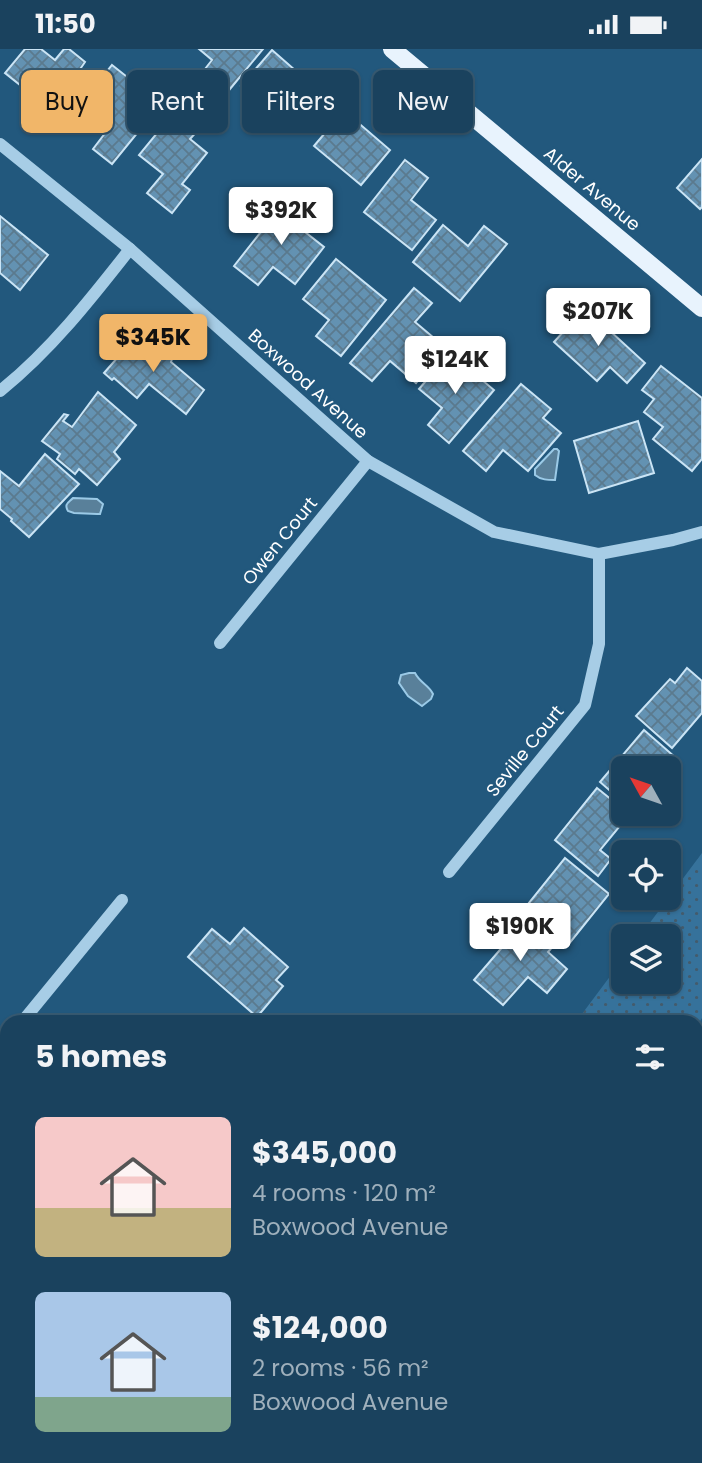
<!DOCTYPE html>
<html lang="en">
<head>
<meta charset="utf-8">
<style>
  body { margin:0; font-family:Poppins,sans-serif; background:#274d67; color:#f1f3f6; height:100vh; display:flex; flex-direction:column; font-size:26px; white-space:nowrap }
  * { box-sizing:border-box; margin:0 }
  p { font-size:23px; color:#9fb0bc }
  .icon { flex:none; width:38px; height:38px; fill:none; stroke:currentColor; stroke-width:2; stroke-linecap:round; stroke-linejoin:round }
  .map { position:relative; flex:1; overflow:hidden }
  .side { position:absolute; left:0px; top:966px; width:704px; height:448px; display:flex; flex-direction:column; background:#1a425e; border-radius:21px 21px 0 0; box-shadow:0 2px 5px #0004,0 0 0 2px #385b73 }
  .side>* { flex:none }
  .banner { position:absolute; left:21px; top:21px; width:662px; height:63px; display:flex; gap:14px }
  .needle { width:46px; rotate:310deg }
  .buttons { position:absolute; left:611px; top:707px; display:grid; gap:14px }
  .buttons a { display:grid; place-items:center; width:70px; height:70px; border-radius:10px; background:#1a425e; box-shadow:0 2px 5px #0004,0 0 0 2px #385b73; font-size:35px }
  .price { position:absolute; translate:-50% -60px; padding:0 16px; border-radius:7px; background:#fff; color:#222; font-size:23px; line-height:46px; filter:drop-shadow(0 2px 4px #0008) }
  .price::after { content:''; position:absolute; left:50%; top:42px; width:21px; height:16px; margin-left:-10px; background:inherit; clip-path:polygon(0 0,100% 0,50% 100%) }
  .price.on { background:#f1b669; color:#111 }
  ul { padding:0; list-style:none }
  li { display:flex; align-items:center; gap:21px; height:175px; padding:0 35px }
  li span { display:grid; place-items:center; flex:none; width:196px; height:140px; border-radius:10px; color:#555 }
  li>.icon { margin-inline-start:auto }
  span .icon { width:84px; height:84px; fill:#fffc; stroke-width:1 }
  li b { font-size:30px }
  h2 { display:flex; justify-content:space-between; align-items:center; height:84px; padding:0 35px; font-size:30px }
  .pill { padding:0 24px; border-radius:10px; background:#1a425e; box-shadow:0 2px 5px #0004,0 0 0 2px #385b73; font-size:24px; line-height:63px }
  .pill.on { background:#f1b669; color:#111 }
  .status { display:flex; justify-content:space-between; align-items:center; height:49px; padding:0 35px; background:#1a425e; direction:ltr }
  .status svg { height:19px; fill:currentColor }
  .map>svg:first-child { display:block }
  .green { fill:url(#green-dots) }
  .water { fill:#59809a; stroke:#9bcae7; stroke-width:2 }
  .building { fill:url(#building-cross-hatch); stroke:#cae4f5; stroke-width:2 }
  .lines { fill:none; stroke-linecap:round; stroke-linejoin:round }
  .minor { stroke:#a7cde6; stroke-width:12 }
  .major { stroke:#e8f3fd; stroke-width:18 }
  .labels { text-anchor:middle; stroke-width:5; stroke-linejoin:round; paint-order:stroke }
  .street-label { font-size:18px; fill:#fff; stroke:#22587d }
</style>
</head>
<body>
<div class="status"><b>11:50</b><svg viewBox="0 0 49 12"><path d="M0 12V9h3v3zM5 12V6h3v6zM10 12V3h3v9zM15 12V0h3v12zM26 1h20v11H26zM47 4h2v5h-2z"/></svg></div>
<div class="map">
<svg width="702" height="1414" viewBox="0 0 702 1414">
  <defs>
    <pattern id="green-dots" width="8" height="8" patternUnits="userSpaceOnUse" patternTransform="scale(1.75)"><rect width="8" height="8" fill="#36729b"/><path d="M2 2h.1M6 6h.1" fill="none" stroke="#435b6c" stroke-width="1.8" stroke-linecap="round"/></pattern>
    <pattern id="building-cross-hatch" width="8" height="8" patternUnits="userSpaceOnUse" patternTransform="scale(1.75)"><rect width="8" height="8" fill="#6392b2"/><path d="M0 0l8 8M0 8l8-8" fill="none" stroke="#5b7a8e"/></pattern>
  </defs>
  <rect width="100%" height="100%" fill="#22587d"/>
  <!-- green -->
  <g class="green">
    <path d="M 702,804 L 702,969 L 697,977 L 696,973 L 576,973 L 623,910 L 623,933 L 668,933 L 668,887 L 640,887 Z"/>
    <path d="M 277,1407 L 406,1407 L 401,1414 L 272,1414 Z"/>
  </g>
  <!-- water -->
  <g class="water">
    <path d="M 554,400 L 557,400 L 559,402 L 555,431 C 548,431 541,431 535,426 L 535,420 Z"/>
    <path d="M 73,449 L 97,450 L 103,455 L 100,465 L 97,465 L 74,464 L 68,462 C 64,455 68,454 73,449 Z"/>
    <path d="M 409,624 L 415,624 C 420,634 429,636 433,645 L 431,650 L 422,657 L 408,647 L 399,634 L 401,626 Z"/>
  </g>
  <!-- building -->
  <g class="building">
    <path d="M 25,0 L 41,0 L 55,11 L 64,0 L 69,0 L 85,13 L 76,26 L 85,34 L 59,67 L 5,24 Z"/>
    <path d="M 199,0 L 263,0 L 230,40 L 205,20 L 212,11 Z"/>
    <path d="M 272,1 L 327,49 L 309,70 L 292,55 L 279,70 L 241,37 Z"/>
    <path d="M 112,16 L 161,55 L 112,115 L 93,100 L 109,79 L 80,56 Z"/>
    <path d="M 334,53 L 390,101 L 361,136 L 314,97 L 325,84 L 315,75 Z"/>
    <path d="M 176,61 L 199,80 L 190,90 L 207,104 L 182,135 L 190,141 L 172,164 L 147,144 L 163,125 L 139,106 Z"/>
    <path d="M 702,110 L 702,158 L 700,160 L 677,139 Z"/>
    <path d="M 405,111 L 428,129 L 411,151 L 436,171 L 412,201 L 364,163 Z"/>
    <path d="M 290,146 L 307,159 L 295,175 L 324,198 L 295,235 L 273,218 L 258,236 L 234,217 Z"/>
    <path d="M 0,167 L 48,206 L 20,241 L 0,224 Z"/>
    <path d="M 443,176 L 468,197 L 484,177 L 507,195 L 460,252 L 413,213 Z"/>
    <path d="M 336,210 L 386,251 L 341,307 L 316,287 L 329,271 L 303,250 Z"/>
    <path d="M 414,239 L 432,254 L 415,273 L 446,299 L 416,334 L 390,312 L 372,332 L 350,314 Z"/>
    <path d="M 585,259 L 645,314 L 627,334 L 610,318 L 597,332 L 554,293 Z"/>
    <path d="M 141,282 L 172,310 L 171,313 L 204,341 L 186,365 L 149,335 L 137,349 L 114,329 L 112,331 L 104,324 Z"/>
    <path d="M 450,304 L 494,341 L 449,394 L 428,376 L 442,359 L 419,340 Z"/>
    <path d="M 661,317 L 702,349 L 702,410 L 692,422 L 653,390 L 663,378 L 644,363 L 654,350 L 642,341 Z"/>
    <path d="M 521,335 L 551,360 L 543,369 L 561,384 L 528,422 L 503,401 L 486,422 L 463,402 Z"/>
    <path d="M 98,343 L 136,376 L 114,403 L 120,410 L 97,436 L 79,420 L 75,425 L 57,410 L 60,405 L 42,392 L 64,365 L 68,366 L 63,372 L 72,378 Z"/>
    <path d="M 638,372 L 654,424 L 589,444 L 574,392 Z"/>
    <path d="M 45,405 L 79,435 L 29,488 L 11,472 L 12,470 L 0,460 L 0,422 L 19,437 Z"/>
    <path d="M 687,619 L 702,632 L 702,664 L 672,699 L 636,667 L 670,630 L 675,634 Z"/>
    <path d="M 644,681 L 675,708 L 666,719 L 623,719 L 623,753 L 600,733 Z"/>
    <path d="M 597,739 L 623,760 L 623,765 L 629,766 L 600,801 L 611,810 L 598,827 L 555,791 Z"/>
    <path d="M 565,809 L 609,845 L 568,896 L 524,860 Z"/>
    <path d="M 519,866 L 554,896 L 548,903 L 567,920 L 547,944 L 528,928 L 503,956 L 474,931 L 505,895 L 498,889 Z"/>
    <path d="M 244,879 L 288,918 L 276,931 L 283,937 L 257,968 L 188,908 L 212,880 L 230,895 Z"/>
    <path d="M 0,1106 L 7,1111 L 7,1185 L 0,1179 Z"/>
  </g>
  <g class="lines">
    <!-- minor -->
    <g class="minor">
      <path d="M 0,95 L 130,200 L 368,412 L 494,483 L 599,505 L 673,491 L 702,483"/>
      <path d="M 0,342 C 50,302 90,251 130,200"/>
      <path d="M 220,594 L 368,412"/>
      <path d="M 449,823 L 585,656 L 599,595 L 599,505"/>
      <path d="M 22,973 L 122,851"/>
      <path d="M 0,1000 L 7,991"/>
      <path d="M 696,1292 L 702,1297"/>
      <path d="M 524,1407 L 533,1414"/>
    </g>
    <!-- major -->
    <path class="major" d="M 392,0 L 702,259"/>
  </g>
  <g class="labels">
    <!-- street labels -->
    <g class="street-label">
      <text transform="translate(592 140) rotate(40)" y="6">Alder Avenue</text>
      <text transform="translate(308 335) rotate(42)" y="6">Boxwood Avenue</text>
      <text transform="translate(280 492) rotate(-51)" y="6">Owen Court</text>
      <text transform="translate(525 702) rotate(-51)" y="6">Seville Court</text>
    </g>
  </g>
</svg>
<div class="buttons">
<a><svg class="needle" viewBox="-14 -14 28 28"><path d="M0-13l5 13h-10z" fill="#e53935"/><path d="M0 13l5-13h-10z" fill="#9fb0bc"/></svg></a>
<a><svg class="icon" aria-label="locate" viewBox="0 0 24 24"><circle cx="12" cy="12" r="6"/><path d="M12 2v4M12 18v4M2 12h4M18 12h4"/></svg></a>
<a><svg class="icon" aria-label="layers" viewBox="0 0 24 24"><path d="M12 4l9 5-9 5-9-5zM3 14l9 5 9-5"/></svg></a>
</div>
<b class="price" style="left:281px;top:198px">$392K</b>
<b class="price" style="left:598px;top:299px">$207K</b>
<b class="price on" style="left:153px;top:325px">$345K</b>
<b class="price" style="left:455px;top:347px">$124K</b>
<b class="price" style="left:520px;top:914px">$190K</b>
<div class="banner">
<a class="pill on">Buy</a>
<a class="pill">Rent</a>
<a class="pill">Filters</a>
<a class="pill">New</a>
</div>
<section class="side">
<h2>5 homes<svg class="icon" aria-label="filters" viewBox="0 0 24 24"><path d="M4 7h16M4 17h16"/><circle cx="9" cy="7" r="2"/><circle cx="15" cy="17" r="2"/></svg></h2>
<ul>
<li><span style="background:linear-gradient(#f6c9c9 65%,#c2b280 0)"><svg class="icon" aria-label="home" viewBox="0 0 24 24"><path d="M3 11l9-7 9 7M6 9v11h12V9"/></svg></span><div><b>$345,000</b><p>4 rooms · 120 m²</p><p>Boxwood Avenue</p></div></li>
<li><span style="background:linear-gradient(#a9c7e8 75%,#7fa58c 0)"><svg class="icon" aria-label="home" viewBox="0 0 24 24"><path d="M3 11l9-7 9 7M6 9v11h12V9"/></svg></span><div><b>$124,000</b><p>2 rooms · 56 m²</p><p>Boxwood Avenue</p></div></li>
</ul>
</section>
</div>
</body>
</html>
